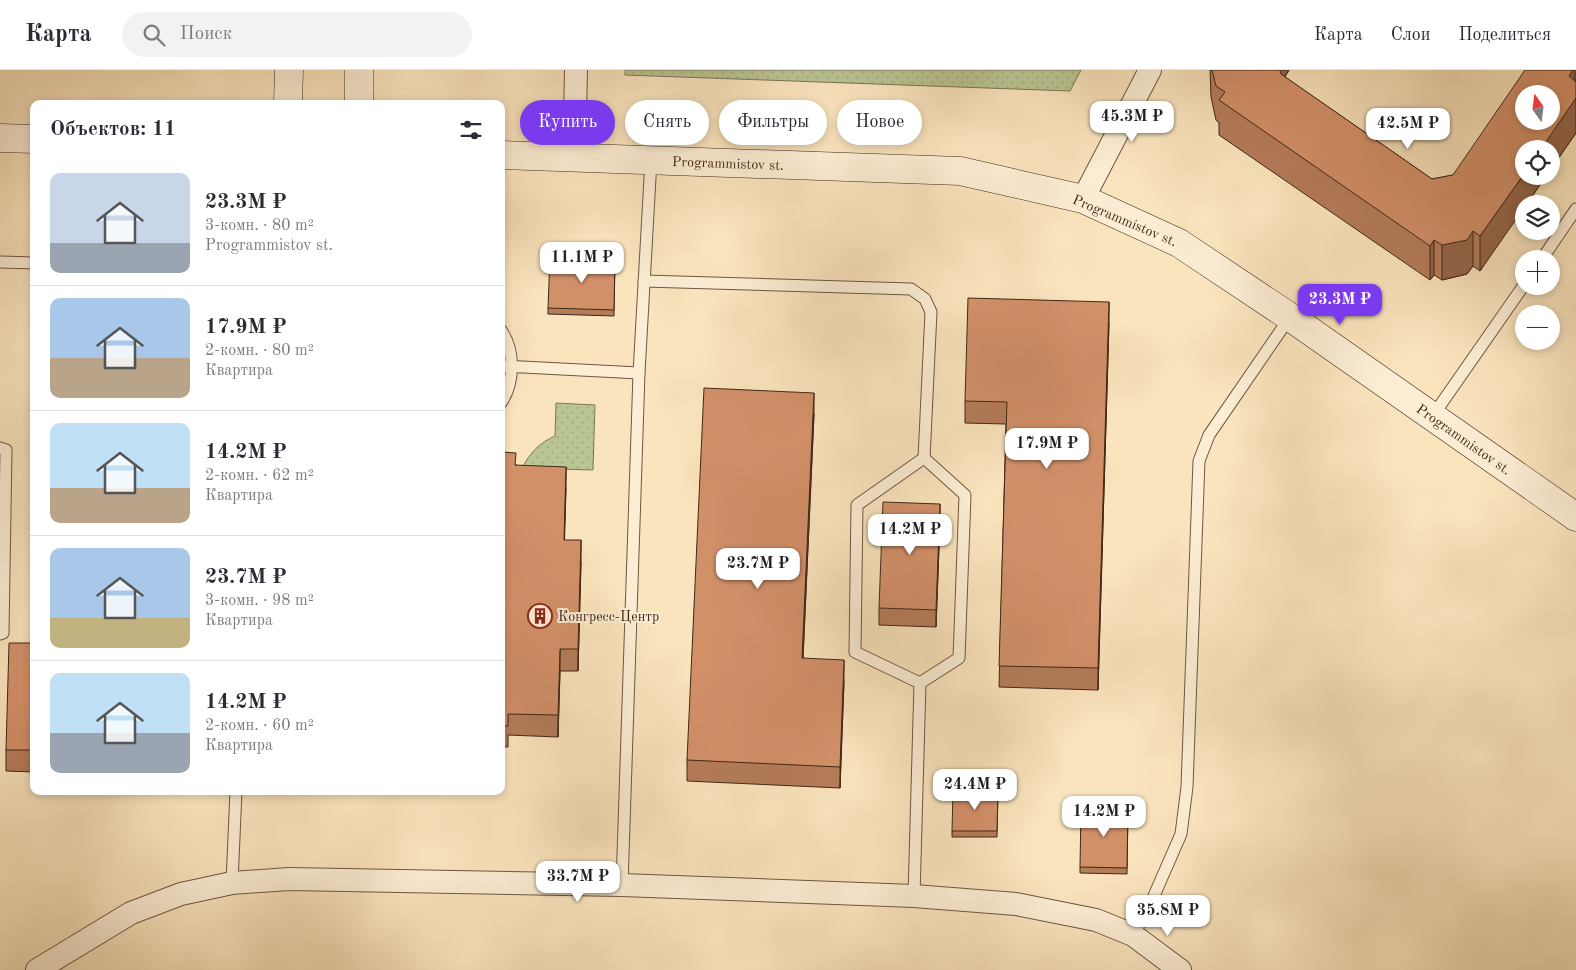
<!DOCTYPE html>
<html lang="ru">
<head>
<meta charset="utf-8">
<style>
  body { margin:0; font-family:"Old Standard TT",serif; background:#f2f2f3; color:#2b2b33; height:100vh; display:flex; flex-direction:column; font-size:19px; white-space:nowrap }
  * { box-sizing:border-box; margin:0 }
  p { font-size:16px; color:#7c7c81 }
  .icon { flex:none; width:28px; height:28px; fill:none; stroke:currentColor; stroke-width:2; stroke-linecap:round; stroke-linejoin:round }
  .map { position:relative; flex:1; overflow:hidden }
  .side { position:absolute; left:30px; top:30px; width:475px; height:695px; display:flex; flex-direction:column; background:#fff; border-radius:10px; box-shadow:0 2px 8px #0003 }
  .side>* { flex:none }
  .banner { position:absolute; left:520px; top:30px; width:475px; height:45px; display:flex; gap:10px }
  .needle { width:32px; rotate:346deg }
  .fabs { position:absolute; left:1515px; top:15px; display:grid; gap:10px }
  .fabs a { display:grid; place-items:center; width:45px; height:45px; border-radius:50%; background:#fff; box-shadow:0 2px 8px #0003; font-size:25px }
  .price { position:absolute; translate:-50% -42px; padding:0 11px; border-radius:10px; background:#fff; color:#222; font-size:16px; line-height:32px; filter:drop-shadow(0 1px 2px #0008) }
  .price::after { content:''; position:absolute; left:50%; top:30px; width:15px; height:11px; margin-left:-8px; background:inherit; clip-path:polygon(0 0,100% 0,50% 100%) }
  .price.active { background:#7c3aed; color:#fff }
  ul { padding:0; list-style:none }
  li { display:flex; align-items:center; gap:15px; height:125px; padding:0 20px }
  li+li { border-top:1px solid #e1e1e2 }
  li span { display:grid; place-items:center; flex:none; width:140px; height:100px; border-radius:10px; color:#555 }
  li>.icon { margin-inline-start:auto }
  span .icon { width:60px; height:60px; fill:#fffc; stroke-width:1 }
  li b { font-size:21px }
  h2 { display:flex; justify-content:space-between; align-items:center; height:60px; padding:0 20px; font-size:21px }
  .pill { padding:0 18px; border-radius:22px; background:#fff; box-shadow:0 2px 8px #0003; font-size:18px; line-height:45px }
  .pill.active { background:#7c3aed; color:#fff }
  header { display:flex; align-items:center; gap:30px; box-sizing:border-box; height:70px; padding:0 25px; background:#fff; border-bottom:1px solid #e1e1e2 }
  header strong { font-size:24px }
  nav { display:flex; gap:28px; margin-inline-start:auto; font-size:18px }
  .search { width:350px; height:45px; background:#f2f2f3; display:flex; align-items:center; gap:12px; box-sizing:border-box; padding:0 18px; border-radius:28px; color:#7c7c81; font-size:19px }
  .map>svg:first-child { display:block }
  .grass { fill:url(#grass-dots); stroke:#7d7655 }
  .lines { fill:none; stroke-linecap:round; stroke-linejoin:round }
  .lane-casing { stroke:#6e5640; stroke-width:13 }
  .street-casing { stroke:#6e5640; stroke-width:24 }
  .secondary-casing { stroke:#402716; stroke-width:29 }
  .lane { stroke:#fcedd4; stroke-width:11 }
  .street { stroke:#fcedd4; stroke-width:22 }
  .secondary { stroke:#fcedd4; stroke-width:28 }
  .wall { fill:#b57c5a; stroke:#402716 }
  .shaded-wall { fill:#93654a; stroke:#402716 }
  .building { fill:#d29069; stroke:#402716; fill-rule:evenodd }
  .labels { text-anchor:middle; stroke-width:4; stroke-linejoin:round; paint-order:stroke }
  .street-label { font-size:14px; fill:#402716; stroke:#fcedd4 }
  .poi-label { font-size:14px; fill:#402716; stroke:#fcedd4; text-anchor:start }
</style>
</head>
<body>
<header>
<strong>Карта</strong>
<div class="search"><svg class="icon" aria-label="search" viewBox="0 0 24 24"><circle cx="10" cy="10" r="6"/><path d="M15 15l6 6"/></svg>Поиск</div>
<nav><a>Карта</a><a>Слои</a><a>Поделиться</a></nav>
</header>
<div class="map">
<svg width="1576" height="900" viewBox="0 0 1576 900">
  <defs>
    <pattern id="grass-dots" width="8" height="8" patternUnits="userSpaceOnUse" patternTransform="scale(1.25)"><rect width="8" height="8" fill="#bac594"/><path d="M2 2h.1M6 6h.1" fill="none" stroke="#a1a97f" stroke-width="1.8" stroke-linecap="round"/></pattern>
  </defs>
  <rect width="100%" height="100%" fill="#fae4bd"/>
  <filter id="stains"><feTurbulence type="fractalNoise" baseFrequency=".004" numOctaves="4"/><feColorMatrix values="0 0 0 0 .2 0 0 0 0 .09 0 0 0 0 .02 0 0 0 .5 -.17"/></filter>
  <radialGradient id="worn" r=".72"><stop offset=".6" stop-color="#630" stop-opacity="0"/><stop offset="1" stop-color="#630" stop-opacity=".3"/></radialGradient>
  <!-- grass -->
  <g class="grass">
    <path d="M 625,0 L 1081,0 L 1070,21 L 625,5 Z"/>
    <path d="M 556,333 L 595,335 L 593,400 L 522,398 C 530,383 539,373 555,366 Z"/>
  </g>
  <g class="lines">
    <defs>
      <g id="lane">
        <path d="M 1542,189 L 1576,139"/>
        <path d="M 0,192 L 34,193"/>
        <path d="M 644,211 L 911,219 L 925,229 L 931,242 L 924,388 L 857,435 L 855,582 L 920,613 L 914,826"/>
        <path d="M 501,260 C 515,281 515,312 501,333"/>
        <path d="M 501,296 L 639,303"/>
        <path d="M 1432,347 L 1524,215"/>
        <path d="M 0,378 L 6,380 L 3,563 L 0,564"/>
        <path d="M 920,613 L 959,588 L 965,425 L 924,388"/>
        <path d="M 232,813 L 236,721"/>
        <path d="M 622,815 L 639,303 L 651,90"/>
        <path d="M 1133,865 L 1150,835 L 1181,764 L 1187,717 L 1199,391 L 1209,365 L 1290,247"/>
      </g>
      <g id="street">
        <path d="M 574,87 L 576,0"/>
        <path d="M 1083,129 L 1150,0"/>
        <path d="M 37,900 L 131,843 L 181,824 L 232,813 L 289,809 L 622,815 L 914,826 L 1016,834 L 1096,850 L 1133,865 L 1180,900"/>
      </g>
      <g id="secondary">
        <path d="M 288,34 L 289,0"/>
        <path d="M 359,34 L 359,0"/>
        <path d="M 0,68 L 34,69"/>
        <path d="M 501,85 L 960,101 L 1083,129 L 1179,173 L 1290,247 L 1576,447"/>
      </g>
    </defs>
    <!-- lane casing -->
    <use href="#lane" class="lane-casing"/>
    <!-- street casing -->
    <use href="#street" class="street-casing"/>
    <!-- secondary casing -->
    <use href="#secondary" class="secondary-casing"/>
    <!-- lane -->
    <use href="#lane" class="lane"/>
    <!-- street -->
    <use href="#street" class="street"/>
    <!-- secondary -->
    <use href="#secondary" class="secondary"/>
  </g>
  <!-- wall -->
  <g class="wall">
    <path d="M 1210,0 L 1289,0 L 1285,7 L 1432,109 L 1453,105 L 1575,0 L 1576,63 L 1551,99 L 1551,79 L 1524,106 L 1546,106 L 1527,134 L 1524,134 L 1480,201 L 1473,196 L 1467,204 L 1442,210 L 1434,205 L 1430,210 L 1219,65 L 1219,53 L 1216,50 L 1211,27 Z"/>
    <path d="M 615,189 L 614,246 L 548,244 L 548,238 Z"/>
    <path d="M 1109,253 L 1098,620 L 999,617 L 1006,354 L 965,353 L 965,331 Z"/>
    <path d="M 814,344 L 803,588 L 844,611 L 840,718 L 687,711 L 687,690 Z"/>
    <path d="M 501,382 L 516,395 L 566,418 L 564,470 L 581,492 L 578,601 L 560,601 L 558,667 L 508,665 L 508,677 L 501,677 Z"/>
    <path d="M 940,451 L 936,557 L 879,555 L 879,538 Z"/>
    <path d="M 34,573 L 34,702 L 6,701 L 6,680 Z"/>
    <path d="M 998,722 L 997,767 L 952,767 L 952,761 Z"/>
    <path d="M 1128,739 L 1127,804 L 1080,803 L 1080,797 Z"/>
  </g>
  <!-- shaded-wall -->
  <g class="shaded-wall">
    <path d="M 1276,0 L 1289,0 L 1276,19 Z"/>
    <path d="M 1573,0 L 1575,0 L 1575,30 L 1576,28 L 1576,63 L 1551,99 L 1551,79 L 1541,79 L 1569,6 Z"/>
    <path d="M 1524,104 L 1524,106 L 1546,106 L 1527,134 L 1524,134 L 1524,138 L 1480,201 L 1480,166 Z"/>
    <path d="M 1473,161 L 1473,196 L 1467,204 L 1442,210 L 1442,175 Z"/>
    <path d="M 1434,170 L 1434,205 L 1430,210 L 1430,176 Z"/>
    <path d="M 1109,232 L 1109,253 L 1098,620 L 1098,598 Z"/>
    <path d="M 814,323 L 814,344 L 802,610 L 802,588 Z"/>
    <path d="M 566,397 L 566,418 L 564,491 L 564,470 Z"/>
    <path d="M 940,434 L 940,451 L 936,557 L 936,540 Z"/>
    <path d="M 581,470 L 581,492 L 578,601 L 578,579 Z"/>
    <path d="M 560,579 L 560,601 L 558,667 L 558,645 Z"/>
    <path d="M 844,590 L 844,611 L 840,718 L 840,697 Z"/>
  </g>
  <!-- building -->
  <g class="building">
    <path d="M 1212,0 L 1280,0 L 1281,4 L 1432,109 L 1453,105 L 1525,0 L 1573,0 L 1569,6 L 1576,12 L 1576,28 L 1541,79 L 1524,79 L 1524,104 L 1480,166 L 1473,161 L 1467,170 L 1442,175 L 1434,170 L 1430,176 L 1219,30 L 1225,22 L 1216,16 ZM 1524,24 L 1551,24 L 1551,51 L 1524,51 Z"/>
    <path d="M 550,187 L 615,189 L 614,240 L 548,238 Z"/>
    <path d="M 968,228 L 1109,232 L 1098,598 L 999,596 L 1007,332 L 965,331 Z"/>
    <path d="M 704,318 L 814,323 L 802,588 L 844,590 L 840,697 L 687,690 Z"/>
    <path d="M 501,382 L 516,383 L 515,395 L 566,397 L 564,470 L 581,470 L 578,579 L 560,579 L 558,645 L 508,644 L 508,656 L 501,656 Z"/>
    <path d="M 883,432 L 940,434 L 936,540 L 879,538 Z"/>
    <path d="M 9,573 L 34,573 L 34,680 L 6,680 Z"/>
    <path d="M 953,721 L 998,722 L 997,761 L 952,761 Z"/>
    <path d="M 1081,738 L 1128,739 L 1127,798 L 1080,797 Z"/>
  </g>
  <!-- icons -->
  <defs>
    <symbol id="building-ring" viewBox="-11 -11 22 22"><circle r="9.5" fill="#fcedd4" stroke="#8f2418" stroke-width="1.5"/><path d="M-4-6H4V6H1V3H-1V6H-4ZM-2.5-4.3h1.7v1.8h-1.7ZM.8-4.3h1.7v1.8H.8ZM-2.5-1h1.7V.8h-1.7ZM.8-1h1.7V.8H.8Z" fill="#8f2418"/></symbol>
  </defs>
  <g fill-rule="evenodd">
    <use href="#building-ring" x="526" y="532" width="28" height="28"/>
  </g>
  <g class="labels">
    <!-- street labels -->
    <g class="street-label">
      <text transform="translate(728 93) rotate(2)" y="5">Programmistov st.</text>
      <text transform="translate(1125 150) rotate(23)" y="5">Programmistov st.</text>
      <text transform="translate(1464 369) rotate(35)" y="5">Programmistov st.</text>
    </g>
    <!-- poi labels -->
    <g class="poi-label">
      <text x="558" y="551">Конгресс-Центр</text>
    </g>
  </g>
  <rect width="100%" height="100%" filter="url(#stains)"/>
  <rect width="100%" height="100%" fill="url(#worn)"/>
</svg>
<div class="fabs">
<a><svg class="needle" viewBox="-14 -14 28 28"><path d="M0-13l5 13h-10z" fill="#e53935"/><path d="M0 13l5-13h-10z" fill="#7c7c81"/></svg></a>
<a><svg class="icon" aria-label="locate" viewBox="0 0 24 24"><circle cx="12" cy="12" r="6"/><path d="M12 2v4M12 18v4M2 12h4M18 12h4"/></svg></a>
<a><svg class="icon" aria-label="layers" viewBox="0 0 24 24"><path d="M12 4l9 5-9 5-9-5zM3 14l9 5 9-5"/></svg></a>
<a>+</a>
<a>−</a>
</div>
<b class="price" style="left:1132px;top:73px">45.3M ₽</b>
<b class="price" style="left:1408px;top:80px">42.5M ₽</b>
<b class="price" style="left:582px;top:214px">11.1M ₽</b>
<b class="price active" style="left:1340px;top:256px">23.3M ₽</b>
<b class="price" style="left:1047px;top:400px">17.9M ₽</b>
<b class="price" style="left:910px;top:486px">14.2M ₽</b>
<b class="price" style="left:758px;top:520px">23.7M ₽</b>
<b class="price" style="left:975px;top:741px">24.4M ₽</b>
<b class="price" style="left:1104px;top:768px">14.2M ₽</b>
<b class="price" style="left:578px;top:833px">33.7M ₽</b>
<b class="price" style="left:1168px;top:867px">35.8M ₽</b>
<div class="banner">
<a class="pill active">Купить</a>
<a class="pill">Снять</a>
<a class="pill">Фильтры</a>
<a class="pill">Новое</a>
</div>
<section class="side">
<h2>Объектов: 11<svg class="icon" aria-label="filters" viewBox="0 0 24 24"><path d="M4 7h16M4 17h16"/><circle cx="9" cy="7" r="2"/><circle cx="15" cy="17" r="2"/></svg></h2>
<ul>
<li><span style="background:linear-gradient(#c9d6e8 70%,#9aa5b1 0)"><svg class="icon" aria-label="home" viewBox="0 0 24 24"><path d="M3 11l9-7 9 7M6 9v11h12V9"/></svg></span><div><b>23.3M ₽</b><p>3-комн. · 80 m²</p><p>Programmistov st.</p></div></li>
<li><span style="background:linear-gradient(#a9c7e8 60%,#b9a48a 0)"><svg class="icon" aria-label="home" viewBox="0 0 24 24"><path d="M3 11l9-7 9 7M6 9v11h12V9"/></svg></span><div><b>17.9M ₽</b><p>2-комн. · 80 m²</p><p>Квартира</p></div></li>
<li><span style="background:linear-gradient(#bfe0f5 65%,#b9a48a 0)"><svg class="icon" aria-label="home" viewBox="0 0 24 24"><path d="M3 11l9-7 9 7M6 9v11h12V9"/></svg></span><div><b>14.2M ₽</b><p>2-комн. · 62 m²</p><p>Квартира</p></div></li>
<li><span style="background:linear-gradient(#a9c7e8 70%,#c2b280 0)"><svg class="icon" aria-label="home" viewBox="0 0 24 24"><path d="M3 11l9-7 9 7M6 9v11h12V9"/></svg></span><div><b>23.7M ₽</b><p>3-комн. · 98 m²</p><p>Квартира</p></div></li>
<li><span style="background:linear-gradient(#bfe0f5 60%,#9aa5b1 0)"><svg class="icon" aria-label="home" viewBox="0 0 24 24"><path d="M3 11l9-7 9 7M6 9v11h12V9"/></svg></span><div><b>14.2M ₽</b><p>2-комн. · 60 m²</p><p>Квартира</p></div></li>
</ul>
</section>
</div>
</body>
</html>
